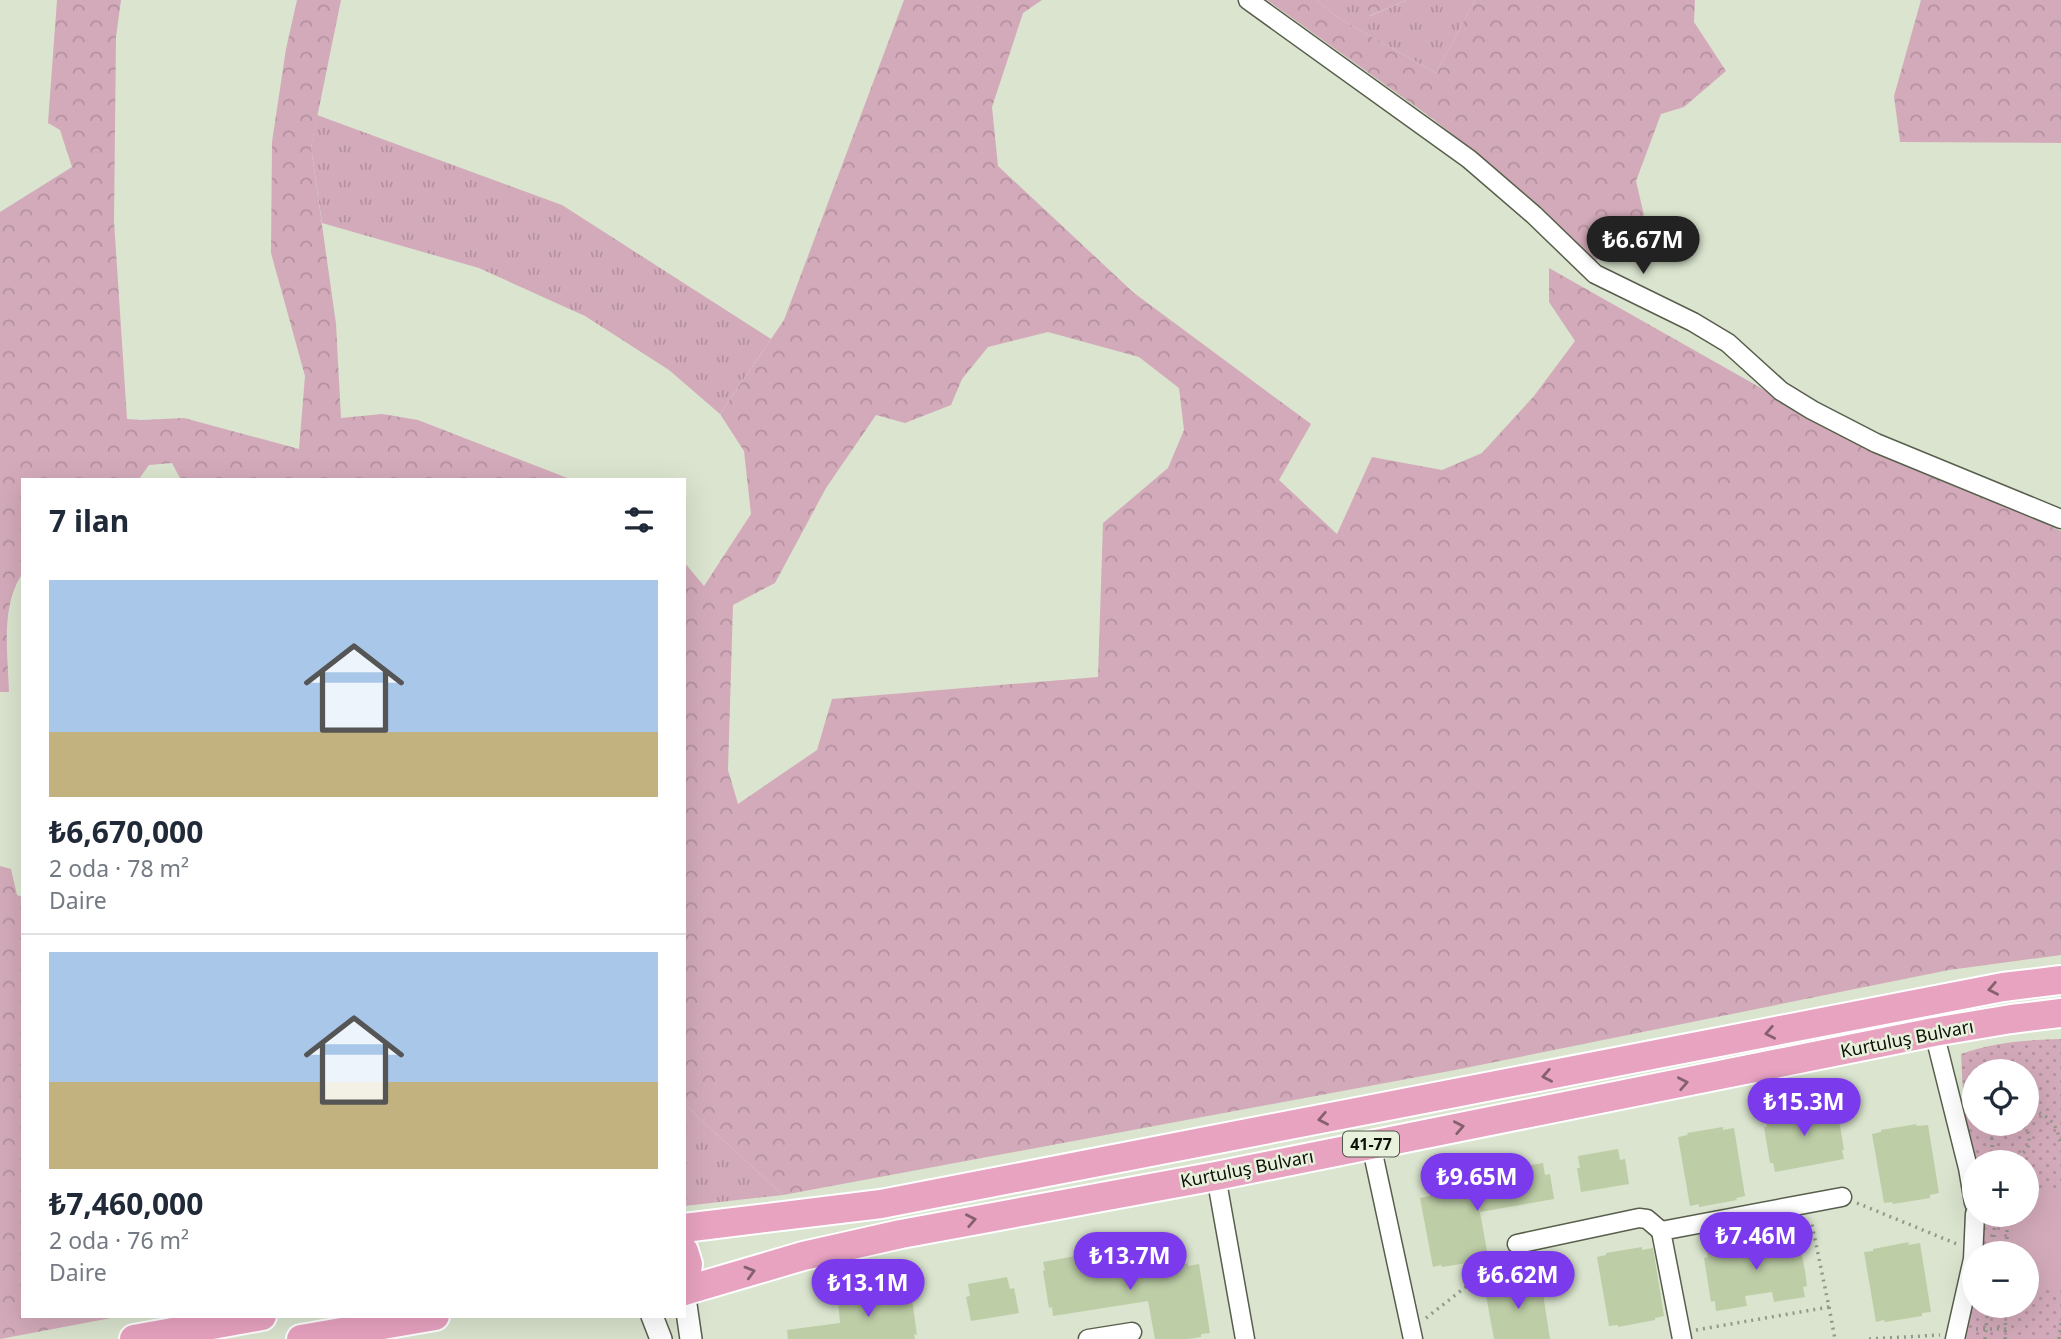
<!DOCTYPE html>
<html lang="tr">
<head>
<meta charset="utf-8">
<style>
  body { margin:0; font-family:"Noto Sans",sans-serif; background:#f6f6f7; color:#1f2937; height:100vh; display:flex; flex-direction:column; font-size:26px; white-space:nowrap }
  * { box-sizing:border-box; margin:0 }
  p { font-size:23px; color:#747a83 }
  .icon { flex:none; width:38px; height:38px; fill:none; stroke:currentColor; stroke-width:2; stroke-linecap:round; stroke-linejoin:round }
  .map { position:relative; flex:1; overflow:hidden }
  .panel { position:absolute; left:21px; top:478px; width:665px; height:840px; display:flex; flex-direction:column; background:#fff; border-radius:0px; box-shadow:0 7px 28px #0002 }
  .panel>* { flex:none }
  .tools { position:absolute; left:1962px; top:1059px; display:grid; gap:14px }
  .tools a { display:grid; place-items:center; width:77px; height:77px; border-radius:50%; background:#fff; box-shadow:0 7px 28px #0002; font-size:35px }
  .price { position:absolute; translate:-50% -60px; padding:0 16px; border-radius:24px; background:#7c3aed; color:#fff; font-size:23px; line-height:46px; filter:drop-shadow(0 2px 4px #0008) }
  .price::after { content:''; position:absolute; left:50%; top:42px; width:21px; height:16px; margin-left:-10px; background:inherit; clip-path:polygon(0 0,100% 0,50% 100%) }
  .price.selected { background:#222; color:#fff }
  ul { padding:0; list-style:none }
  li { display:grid; align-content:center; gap:14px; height:371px; padding:0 28px }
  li+li { border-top:2px solid #e0e1e3 }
  li span { display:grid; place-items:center; height:217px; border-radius:0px; color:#555 }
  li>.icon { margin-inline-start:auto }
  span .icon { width:126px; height:126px; fill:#fffc; stroke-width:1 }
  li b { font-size:30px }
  h2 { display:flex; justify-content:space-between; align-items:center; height:84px; padding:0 28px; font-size:30px }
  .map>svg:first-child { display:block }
  .grass { fill:url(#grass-tufts) }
  .forest { fill:url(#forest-crowns); fill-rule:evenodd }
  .park { fill:url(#park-dots); fill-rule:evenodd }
  .pitch { fill:#d3aaba }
  .building { fill:#bdcda6 }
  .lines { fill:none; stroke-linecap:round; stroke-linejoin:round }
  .minor-casing { stroke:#575f4c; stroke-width:21 }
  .tertiary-casing { stroke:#575f4c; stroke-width:24 }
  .trunk-casing { stroke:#fff; stroke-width:32 }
  .path { stroke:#929988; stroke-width:3.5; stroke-dasharray:2 5; stroke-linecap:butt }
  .minor { stroke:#fff; stroke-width:18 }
  .tertiary { stroke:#fff; stroke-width:21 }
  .trunk { stroke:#e8a3c0; stroke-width:28 }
  .oneway { stroke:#85616e }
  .labels { text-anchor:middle; stroke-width:5; stroke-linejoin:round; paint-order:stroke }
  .shield { fill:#e7f1db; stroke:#4e5448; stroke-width:2 }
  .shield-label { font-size:16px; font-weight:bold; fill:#0d1009 }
  .street-label { font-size:18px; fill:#0d1009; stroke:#e7f1db }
</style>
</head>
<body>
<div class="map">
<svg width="2061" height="1339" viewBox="0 0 2061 1339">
  <defs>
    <pattern id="grass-tufts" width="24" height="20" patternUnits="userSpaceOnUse" patternTransform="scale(1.75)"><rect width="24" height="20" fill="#d3aaba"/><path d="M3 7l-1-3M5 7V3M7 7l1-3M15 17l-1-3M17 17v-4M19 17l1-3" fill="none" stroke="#b4919f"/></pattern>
    <pattern id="forest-crowns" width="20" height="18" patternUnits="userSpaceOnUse" patternTransform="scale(1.75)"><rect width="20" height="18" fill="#d3aaba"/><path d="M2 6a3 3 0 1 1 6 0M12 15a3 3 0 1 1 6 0" fill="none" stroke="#b4919f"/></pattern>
    <pattern id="park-dots" width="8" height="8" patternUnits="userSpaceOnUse" patternTransform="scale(1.75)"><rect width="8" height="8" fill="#d3aaba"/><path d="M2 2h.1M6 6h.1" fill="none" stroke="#b4919f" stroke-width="1.8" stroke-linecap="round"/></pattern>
  </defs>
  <rect width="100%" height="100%" fill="#dae4ce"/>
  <!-- grass -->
  <g class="grass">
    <path d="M 1317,0 L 1356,0 L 1370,16 L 1407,0 L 1475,0 L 1436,73 L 1337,17 Z"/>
    <path d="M 317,115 L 562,205 L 771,339 L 720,414 L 669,370 L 585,316 L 479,268 L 322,223 L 311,147 Z"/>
    <path d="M 684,1104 L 783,1195 L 684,1206 Z"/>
  </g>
  <!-- forest -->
  <g class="forest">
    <path d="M 57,0 L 121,0 L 116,37 L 114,221 L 127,419 L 142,420 L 184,418 L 299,449 L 305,376 L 271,253 L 272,142 L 286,49 L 297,0 L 341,0 L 311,147 L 336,324 L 341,418 L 382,414 L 418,420 L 570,479 L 181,480 L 172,463 L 149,465 L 139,479 L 23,480 L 23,573 C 0,605 8,655 9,692 L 0,692 L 0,212 L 72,167 L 60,130 L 48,123 Z"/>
    <path d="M 904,0 L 1042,0 L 1023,13 L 992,107 L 998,166 L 1134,293 L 1311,424 L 1279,480 L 1337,534 L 1372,457 L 1442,470 L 1482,453 L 1534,396 L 1575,341 L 1549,302 L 1549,268 L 1814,418 L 2061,531 L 2061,955 L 1949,970 L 1455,1070 L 783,1195 L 684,1104 L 684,562 L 704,586 L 751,514 L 744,451 L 720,414 L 784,320 ZM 1048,332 L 1139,357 L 1179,388 L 1184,430 L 1168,468 L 1103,523 L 1098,677 L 832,699 L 817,750 L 738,804 L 728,770 L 733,605 L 775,583 L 826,488 L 876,415 L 905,423 L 951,405 L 962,379 L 988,347 Z"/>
    <path d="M 1267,0 L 1317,0 L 1337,17 L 1436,73 L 1475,0 L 1695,0 L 1694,22 L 1726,71 L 1684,107 L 1661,114 L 1636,181 L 1644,215 L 1594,262 L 1533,201 L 1433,119 Z"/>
    <path d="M 1356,0 L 1407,0 L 1369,16 Z"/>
    <path d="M 1921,0 L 2061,0 L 2061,143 L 1900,142 L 1894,96 Z"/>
    <path d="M 0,866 L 11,869 L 17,895 L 23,897 L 23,1316 L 122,1316 L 0,1339 Z"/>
  </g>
  <!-- park -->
  <path class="park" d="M 2061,1039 L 2061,1339 L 1964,1339 L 1974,1294 L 1974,1306 L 2026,1306 L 2026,1253 L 1981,1253 L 1983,1215 L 2026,1214 L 2026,1162 L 1974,1162 L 1964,1111 L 1961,1054 C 1994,1042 2026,1040 2061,1039 ZM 1974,1071 L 2026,1071 L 2026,1124 L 1974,1124 Z"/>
  <!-- pitch -->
  <path class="pitch" d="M 2027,1191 L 2061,1191 L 2061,1287 L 2027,1288 L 2026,1253 L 2010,1253 L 2010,1215 L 2026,1214 Z"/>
  <!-- building -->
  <g class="building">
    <path d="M 1833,1104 L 1835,1113 L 1838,1113 L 1844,1150 L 1842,1150 L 1844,1159 L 1775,1172 L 1773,1163 L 1770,1163 L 1764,1127 L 1767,1127 L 1765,1116 Z"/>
    <path d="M 1917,1124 L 1916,1126 L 1928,1125 L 1939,1193 L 1930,1195 L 1930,1198 L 1893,1204 L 1892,1202 L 1884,1203 L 1872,1134 L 1881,1132 L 1881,1130 Z"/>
    <path d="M 1723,1127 L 1723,1130 L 1734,1128 L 1745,1196 L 1736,1198 L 1737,1200 L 1699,1207 L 1699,1204 L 1690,1206 L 1678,1137 L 1688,1135 L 1687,1133 Z"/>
    <path d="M 1618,1149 L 1620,1160 L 1625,1159 L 1629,1184 L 1581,1192 L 1577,1168 L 1580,1168 L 1578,1156 Z"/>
    <path d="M 1543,1163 L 1545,1175 L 1550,1174 L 1554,1199 L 1480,1212 L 1488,1257 L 1478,1259 L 1479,1261 L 1442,1267 L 1441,1265 L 1433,1267 L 1420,1198 L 1430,1196 L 1429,1194 L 1466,1187 L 1465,1190 L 1502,1184 L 1505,1182 L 1503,1170 Z"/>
    <path d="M 1793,1232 L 1795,1241 L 1799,1240 L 1805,1271 L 1807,1286 L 1803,1287 L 1805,1297 L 1774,1302 L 1772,1292 L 1745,1296 L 1747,1306 L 1716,1311 L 1715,1301 L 1711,1302 L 1704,1258 L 1708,1257 L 1706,1247 L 1736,1242 L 1737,1250 L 1765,1246 L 1764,1237 Z"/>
    <path d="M 1909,1242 L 1908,1245 L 1920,1243 L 1931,1312 L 1922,1313 L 1922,1316 L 1885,1322 L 1884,1320 L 1876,1322 L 1864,1252 L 1873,1251 L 1873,1249 Z"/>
    <path d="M 1642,1247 L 1642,1250 L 1653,1248 L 1664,1316 L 1655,1318 L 1655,1320 L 1618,1327 L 1618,1325 L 1609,1326 L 1597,1257 L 1606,1255 L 1606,1253 Z"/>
    <path d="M 1113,1249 L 1114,1259 L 1117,1258 L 1120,1277 L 1188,1263 L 1188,1266 L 1199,1264 L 1210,1333 L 1201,1334 L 1201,1337 L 1188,1339 L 1155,1339 L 1148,1301 L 1053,1316 L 1052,1307 L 1049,1308 L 1043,1271 L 1045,1270 L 1043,1262 Z"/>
    <path d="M 1007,1277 L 1010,1289 L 1014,1288 L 1019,1313 L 971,1321 L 966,1297 L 970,1296 L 968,1284 Z"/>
    <path d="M 1530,1280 L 1530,1283 L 1541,1281 L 1550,1339 L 1494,1339 L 1485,1290 L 1494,1289 L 1494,1286 Z"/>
    <path d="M 908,1289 L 910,1299 L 912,1299 L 917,1335 L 914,1334 L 915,1339 L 788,1339 L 787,1330 L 840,1323 L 838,1300 Z"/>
  </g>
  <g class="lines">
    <defs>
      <g id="minor">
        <path d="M 1248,0 L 1469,159 L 1534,215 L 1595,274 L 1693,322 L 1728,343 L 1781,391 L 1812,410 L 1876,443 L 2061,519"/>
        <path d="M 1934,1032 L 1968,1168 L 1974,1203"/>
        <path d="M 1371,1144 L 1413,1339"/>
        <path d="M 1216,1176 L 1245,1339"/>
        <path d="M 1517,1244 L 1639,1218 L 1647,1219 L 1661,1231"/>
        <path d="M 1088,1339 L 1132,1332"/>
        <path d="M 1682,1339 L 1661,1231 L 1842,1197"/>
        <path d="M 1955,1339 L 1973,1259 L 1975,1214"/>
      </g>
      <g id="tertiary">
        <path d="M 684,1291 L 691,1339"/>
        <path d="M 652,1316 L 661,1339"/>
      </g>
      <g id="trunk">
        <path d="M 684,1228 L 881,1204 L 2003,987 L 2061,980"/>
        <path d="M 684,1251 L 688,1264 L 684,1291"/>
        <path d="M 684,1291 L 803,1256 L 901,1234 L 1216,1176 L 1934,1032 L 2011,1019 L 2061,1013"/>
        <path d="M 134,1339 L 262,1316"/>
        <path d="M 301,1339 L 435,1316"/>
      </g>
    </defs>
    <!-- minor casing -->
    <use href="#minor" class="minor-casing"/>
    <!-- tertiary casing -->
    <use href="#tertiary" class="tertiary-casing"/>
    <!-- trunk casing -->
    <use href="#trunk" class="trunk-casing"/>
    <!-- path -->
    <g class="path">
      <path d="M 2026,1108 C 2050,1115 2057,1123 2061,1146"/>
      <path d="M 1991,1124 L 1993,1162"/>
      <path d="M 2008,1162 L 2008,1157 C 2026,1156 2033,1147 2027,1129 L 2021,1124"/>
      <path d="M 1857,1203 L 1957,1244"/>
      <path d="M 1994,1237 L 1995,1214"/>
      <path d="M 2007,1253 L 2007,1214"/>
      <path d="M 1829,1307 L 1835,1339"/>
      <path d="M 1426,1318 L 1485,1272 L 1509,1272 L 1512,1260"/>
      <path d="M 1976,1329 L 2006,1329"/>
      <path d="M 1696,1330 L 1829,1307 L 1811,1220"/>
      <path d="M 1869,1339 L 1940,1335"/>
      <path d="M 1985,1339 L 1988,1306"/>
      <path d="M 2005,1339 L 2006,1306"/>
      <path d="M 2059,1339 L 2061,1322"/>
    </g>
    <!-- minor -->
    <use href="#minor" class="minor"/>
    <!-- tertiary -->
    <use href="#tertiary" class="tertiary"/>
    <!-- trunk -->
    <use href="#trunk" class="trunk"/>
  </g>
  <!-- one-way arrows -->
  <defs><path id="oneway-chevron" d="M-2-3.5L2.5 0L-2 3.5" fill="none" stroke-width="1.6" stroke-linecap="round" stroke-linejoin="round" transform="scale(1.75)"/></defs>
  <g class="oneway">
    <use href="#oneway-chevron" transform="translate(1993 989) rotate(169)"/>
    <use href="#oneway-chevron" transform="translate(1770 1033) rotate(169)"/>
    <use href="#oneway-chevron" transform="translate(1547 1076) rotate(169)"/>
    <use href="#oneway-chevron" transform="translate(1683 1083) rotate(-11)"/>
    <use href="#oneway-chevron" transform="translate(1323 1119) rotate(169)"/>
    <use href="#oneway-chevron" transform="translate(1459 1127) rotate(-11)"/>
    <use href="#oneway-chevron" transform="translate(971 1220) rotate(-11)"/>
    <use href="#oneway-chevron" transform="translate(750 1272) rotate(-16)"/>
  </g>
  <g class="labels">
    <!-- shield labels -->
    <rect class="shield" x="1343" y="1131.5" width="56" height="25" rx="5"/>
    <g class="shield-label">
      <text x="1371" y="1150">41-77</text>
    </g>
    <!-- street labels -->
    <g class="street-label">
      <text transform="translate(1907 1039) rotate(-11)" y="6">Kurtuluş Bulvarı</text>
      <text transform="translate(1247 1169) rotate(-11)" y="6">Kurtuluş Bulvarı</text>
    </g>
  </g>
</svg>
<div class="tools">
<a><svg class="icon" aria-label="locate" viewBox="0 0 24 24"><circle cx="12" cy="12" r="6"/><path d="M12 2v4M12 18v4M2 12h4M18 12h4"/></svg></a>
<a>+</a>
<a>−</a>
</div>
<b class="price selected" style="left:1643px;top:276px">₺6.67M</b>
<b class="price" style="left:1804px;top:1138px">₺15.3M</b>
<b class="price" style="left:1477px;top:1213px">₺9.65M</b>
<b class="price" style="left:1756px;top:1272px">₺7.46M</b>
<b class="price" style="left:1130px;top:1292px">₺13.7M</b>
<b class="price" style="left:1518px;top:1311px">₺6.62M</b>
<b class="price" style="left:868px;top:1319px">₺13.1M</b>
<section class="panel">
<h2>7 ilan<svg class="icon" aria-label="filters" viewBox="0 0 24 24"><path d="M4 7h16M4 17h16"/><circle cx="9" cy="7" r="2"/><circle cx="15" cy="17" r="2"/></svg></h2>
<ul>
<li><span style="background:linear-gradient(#a9c7e8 70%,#c2b280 0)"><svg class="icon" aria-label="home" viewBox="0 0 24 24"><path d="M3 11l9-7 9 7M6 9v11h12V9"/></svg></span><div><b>₺6,670,000</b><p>2 oda · 78 m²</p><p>Daire</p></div></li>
<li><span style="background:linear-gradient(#a9c7e8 60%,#c2b280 0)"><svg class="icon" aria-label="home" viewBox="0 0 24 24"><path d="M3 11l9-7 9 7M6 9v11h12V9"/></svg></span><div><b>₺7,460,000</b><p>2 oda · 76 m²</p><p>Daire</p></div></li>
</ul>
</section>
</div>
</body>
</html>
